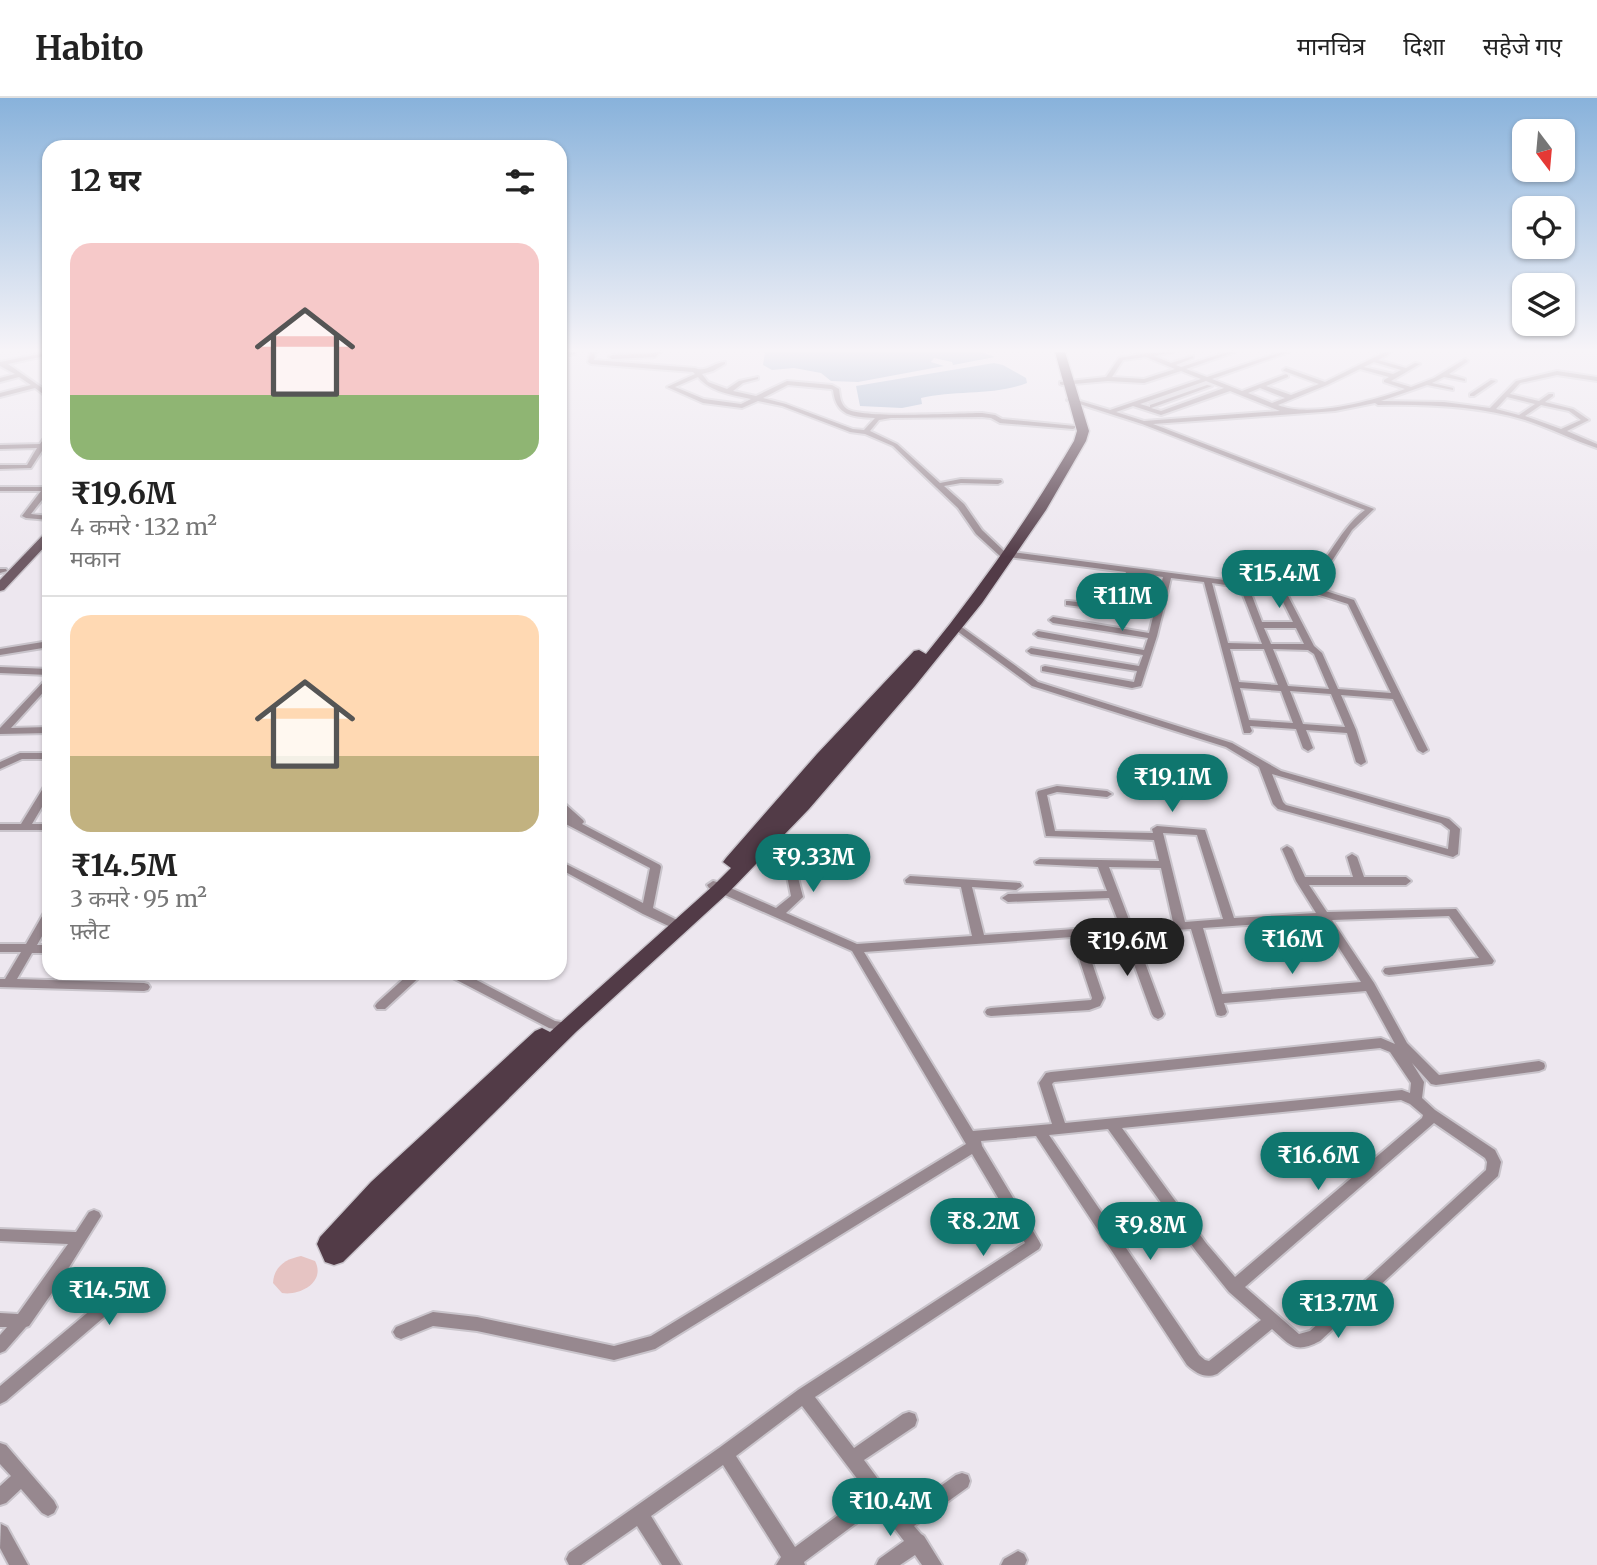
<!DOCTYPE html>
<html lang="hi">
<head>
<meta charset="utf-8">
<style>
  body { margin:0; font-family:Merriweather,"Noto Sans Devanagari",serif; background:#f6f6f6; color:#222; height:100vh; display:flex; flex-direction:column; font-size:26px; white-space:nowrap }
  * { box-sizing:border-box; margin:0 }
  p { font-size:23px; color:#767676 }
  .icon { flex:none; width:38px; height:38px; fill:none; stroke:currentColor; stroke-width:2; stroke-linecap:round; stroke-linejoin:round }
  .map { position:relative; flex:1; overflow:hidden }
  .details { position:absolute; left:42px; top:42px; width:525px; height:840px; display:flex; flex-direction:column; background:#fff; border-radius:21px; box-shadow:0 2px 5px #0004 }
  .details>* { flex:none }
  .needle { width:46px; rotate:164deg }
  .fabs { position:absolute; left:1512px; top:21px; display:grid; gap:14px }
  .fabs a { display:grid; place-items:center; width:63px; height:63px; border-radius:14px; background:#fff; box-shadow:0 2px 5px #0004; font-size:35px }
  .price { position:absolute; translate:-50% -60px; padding:0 16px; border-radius:24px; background:#0f766e; color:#fff; font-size:23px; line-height:46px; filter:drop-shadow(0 2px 4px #0008) }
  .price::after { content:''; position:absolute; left:50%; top:42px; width:21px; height:16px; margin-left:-10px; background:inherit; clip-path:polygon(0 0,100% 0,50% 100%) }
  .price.on { background:#222; color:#fff }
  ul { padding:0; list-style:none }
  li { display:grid; align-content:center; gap:14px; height:371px; padding:0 28px }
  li+li { border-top:2px solid #e0e0e0 }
  li span { display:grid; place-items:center; height:217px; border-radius:21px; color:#555 }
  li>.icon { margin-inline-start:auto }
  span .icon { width:126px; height:126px; fill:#fffc; stroke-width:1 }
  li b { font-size:30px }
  h2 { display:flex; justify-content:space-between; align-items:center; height:84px; padding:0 28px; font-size:30px }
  header { display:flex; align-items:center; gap:42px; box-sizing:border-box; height:98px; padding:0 35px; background:#fff; border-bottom:2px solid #e0e0e0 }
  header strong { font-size:33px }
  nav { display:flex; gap:38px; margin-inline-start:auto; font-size:24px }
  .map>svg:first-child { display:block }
  .green { fill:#e6c4c3 }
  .water { fill:#99aec7 }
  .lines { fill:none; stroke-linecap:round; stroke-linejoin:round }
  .minor-casing { stroke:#c9c4cb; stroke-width:4 }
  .secondary-casing { stroke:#c9c4cb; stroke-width:3 }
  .primary-casing { stroke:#c9c4cb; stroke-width:3 }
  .minor { fill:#97888f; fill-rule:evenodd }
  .secondary { fill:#6f5b65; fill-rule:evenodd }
  .primary { fill:#523b47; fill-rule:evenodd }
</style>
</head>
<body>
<header>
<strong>Habito</strong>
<nav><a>मानचित्र</a><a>दिशा</a><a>सहेजे गए</a></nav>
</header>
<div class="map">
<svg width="1597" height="1467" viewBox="0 0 1597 1467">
  <rect width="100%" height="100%" fill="#ede7ef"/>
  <!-- green -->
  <path class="green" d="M 301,1158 L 315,1163 C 326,1184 300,1198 282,1195 L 273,1185 C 274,1168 286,1161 301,1158 Z"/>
  <!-- water -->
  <g class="water">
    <path d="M 765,254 L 981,254 L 995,259 L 953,267 L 952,264 L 934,260 L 931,264 L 944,268 L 858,284 L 831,283 L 821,275 L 794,270 L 772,272 L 763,267 Z"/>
    <path d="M 994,265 L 1003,267 L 1026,280 L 1027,285 C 994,298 955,292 921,300 L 922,306 L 902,310 L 860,308 L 856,288 Z"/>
  </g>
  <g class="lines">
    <defs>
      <g id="minor">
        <path d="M 49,254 L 49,257 L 8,266 L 48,294 L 49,304 L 47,303 L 43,296 L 35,290 L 0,299 L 0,295 L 31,287 L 19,279 L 0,284 L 0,280 L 15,276 L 0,268 L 0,264 Z"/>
        <path d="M 569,254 L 575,254 L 575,256 L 570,257 Z"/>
        <path d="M 590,254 L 596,254 L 594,262 L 695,270 C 706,275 714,264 725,264 L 725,266 L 713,273 L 702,276 L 708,284 L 727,291 L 739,283 L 758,279 L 758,281 L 743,285 L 733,293 L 756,298 L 787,283 L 832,287 L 839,291 C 840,298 840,306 847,311 C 862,321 958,315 982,315 L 995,317 L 1002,321 L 1075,328 L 1075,330 L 1073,331 L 1000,325 L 991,320 L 982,319 L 891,320 L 879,322 L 870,333 L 897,346 L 940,385 L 961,381 L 1001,382 L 1002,384 L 998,386 L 961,385 L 944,388 L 964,406 L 982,432 L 1004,453 L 1292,491 C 1326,475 1335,434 1365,412 L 1142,326 L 1067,302 L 1070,300 L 1110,312 L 1201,281 L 1181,273 L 1144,285 L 1108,283 L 1062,287 L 1060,286 L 1060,284 L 1106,279 L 1119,260 L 1146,255 L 1173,254 L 1154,258 L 1171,265 L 1193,258 L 1193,260 L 1176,267 L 1181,269 L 1227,254 L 1235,254 L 1186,271 L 1207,279 L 1281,254 L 1289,254 L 1212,281 L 1242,293 L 1286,276 L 1288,277 L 1288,279 L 1266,288 L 1291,297 L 1319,286 L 1284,273 L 1283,272 L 1286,270 L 1325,284 L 1385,254 L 1389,254 L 1389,256 L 1378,262 L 1406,270 L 1415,265 L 1420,266 L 1391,283 L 1411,289 L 1434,280 L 1465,261 L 1468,263 L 1467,264 L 1449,276 L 1465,281 L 1465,283 L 1444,279 L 1432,285 L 1453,290 L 1453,292 L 1427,287 L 1381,303 L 1444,304 L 1490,310 L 1516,283 L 1557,273 L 1597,279 L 1597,283 L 1557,277 L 1520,285 L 1510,296 L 1539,303 L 1549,296 L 1553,296 L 1553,298 L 1545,304 L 1573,311 L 1589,322 L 1567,333 L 1597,346 L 1597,350 C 1573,342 1550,330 1525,322 C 1478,308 1427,306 1378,307 L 1375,305 L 1335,313 L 1153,326 L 1374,411 L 1352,432 L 1328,469 L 1310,488 L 1354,502 L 1428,652 L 1423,655 L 1418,652 L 1393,601 L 1341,597 L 1356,632 L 1366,664 L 1361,667 L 1356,664 L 1347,635 L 1306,632 L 1313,650 L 1308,653 L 1303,650 L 1296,631 L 1250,628 L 1252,633 L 1250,635 L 1244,635 L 1204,484 L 1171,480 L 1157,538 L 1141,588 L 1132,590 L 1042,573 L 1042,569 L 1045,568 L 1134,584 L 1137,573 L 1031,556 L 1027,553 L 1031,550 L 1139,568 L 1143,557 L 1038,539 L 1034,536 L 1038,533 L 1144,552 L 1148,540 L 1053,525 L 1049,522 L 1053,519 L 1149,535 L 1163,479 L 1134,475 L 1115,513 L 1066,507 L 1066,503 L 1069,503 L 1109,508 L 1126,474 L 1000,458 L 976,436 L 958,410 L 893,348 L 865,336 L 850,334 L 782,308 L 758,303 L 742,310 L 703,305 L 667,289 L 695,276 L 693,274 L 591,266 L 588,264 ZM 1146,259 L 1175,271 L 1144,281 L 1112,279 L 1123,262 ZM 1374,264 L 1401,272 L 1393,276 L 1364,269 ZM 1360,271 L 1389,279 L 1384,282 L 1384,284 L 1405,291 C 1373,303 1309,320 1278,307 L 1327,287 ZM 698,279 C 710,294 733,297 751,301 L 741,306 L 704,301 L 675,289 ZM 1206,283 L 1224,290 L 1161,313 L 1151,310 L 1212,288 L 1207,287 L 1150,307 L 1150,309 L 1140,306 ZM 788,287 L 831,291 L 833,292 C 836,318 852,319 875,320 L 864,332 L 853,331 L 786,306 L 763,300 ZM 1260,290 L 1285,300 L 1272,305 L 1248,295 ZM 1230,293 L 1280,313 L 1144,323 L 1116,314 L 1133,308 L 1161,317 ZM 1507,299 L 1535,306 L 1519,317 L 1496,311 ZM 1541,307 L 1569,313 L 1581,322 L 1561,331 L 1525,318 ZM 1212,485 L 1240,489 L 1262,546 L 1228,545 ZM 1249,490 L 1278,494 L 1293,524 L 1262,524 ZM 1304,492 L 1348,506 L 1391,595 L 1338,591 L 1322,555 L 1314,548 L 1287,496 L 1293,496 ZM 1264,530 L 1296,530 L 1304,546 L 1271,546 ZM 1230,551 L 1264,551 L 1278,587 L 1239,584 ZM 1273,551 L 1308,552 L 1314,556 L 1329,591 L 1288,588 ZM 1240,590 L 1281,593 L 1293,625 L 1249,622 ZM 1290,593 L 1331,596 L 1345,629 L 1303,626 Z"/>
        <path d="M 655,254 L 661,254 L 655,259 L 612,261 L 609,259 L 612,257 L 653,255 Z"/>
        <path d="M 1491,282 L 1496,283 L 1474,298 L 1470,298 L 1470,296 Z"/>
        <path d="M 49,335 L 49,342 L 31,370 L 0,371 L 0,367 L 27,367 L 37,350 L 0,351 L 0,347 L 40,346 L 47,336 Z"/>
        <path d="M 0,389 L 49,389 L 49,393 L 31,416 L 49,418 L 49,422 L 26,420 L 22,418 L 41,393 L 0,393 Z"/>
        <path d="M 0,471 L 6,471 L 7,473 L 0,475 Z"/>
        <path d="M 956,525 L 1038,584 L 1232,645 L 1281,673 L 1449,721 L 1460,731 L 1458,756 L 1453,759 L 1278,711 L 1273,706 L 1259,669 L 1226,649 L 1032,588 L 953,530 L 952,528 ZM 1272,676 L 1441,725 L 1450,732 L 1448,751 L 1286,707 L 1283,704 Z"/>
        <path d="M 49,543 L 49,549 L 0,557 L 0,551 Z"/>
        <path d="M 0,569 L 49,571 L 49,577 L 0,575 Z"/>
        <path d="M 49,580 L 49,588 L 11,630 L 49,629 L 49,635 L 0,636 L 0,630 L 46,581 Z"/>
        <path d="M 20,655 L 49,655 L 49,661 L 22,661 L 0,671 L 0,664 Z"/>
        <path d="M 49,686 L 49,697 L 32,726 L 49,726 L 49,732 L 0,732 L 0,726 L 21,726 L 45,687 Z"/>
        <path d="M 1057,688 L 1107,693 L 1112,696 L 1107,699 L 1057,694 L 1047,697 L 1055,733 L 1153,735 L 1152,731 L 1157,728 L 1205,732 L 1234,820 L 1316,815 L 1296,783 L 1282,751 L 1287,748 L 1292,751 L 1305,779 L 1353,779 L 1347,759 L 1352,756 L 1357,759 L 1364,779 L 1406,779 L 1411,783 L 1406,787 L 1309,787 L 1327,814 L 1456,811 L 1492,860 L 1494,863 L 1492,866 L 1389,877 L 1385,876 L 1383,873 L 1385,870 L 1479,860 L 1449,818 L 1332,822 L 1374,885 L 1407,945 L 1439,977 L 1539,963 L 1544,965 L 1545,968 L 1544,971 L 1539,973 L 1436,987 L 1431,986 L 1412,965 L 1424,984 L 1422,1000 L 1435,1012 L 1495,1052 L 1501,1064 L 1498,1078 L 1320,1243 C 1295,1256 1291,1248 1272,1231 L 1217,1276 C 1205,1281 1196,1275 1187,1267 L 1036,1038 L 981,1043 L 982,1048 L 1039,1143 L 1041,1147 L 1039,1151 L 815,1299 L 854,1350 L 903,1316 L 909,1314 L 915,1316 L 917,1322 L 915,1328 L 864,1362 L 884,1389 L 887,1390 L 904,1414 L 956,1377 L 962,1375 L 968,1377 L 970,1383 L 968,1389 L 914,1428 L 921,1436 L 924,1438 L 942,1467 L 922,1467 L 915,1457 L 900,1467 L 876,1467 L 879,1461 L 904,1443 L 878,1409 L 804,1464 L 805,1467 L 776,1467 L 781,1459 L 723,1367 L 651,1418 L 681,1467 L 662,1467 L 637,1428 L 581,1467 L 569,1467 L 566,1461 L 569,1455 L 719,1350 L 798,1292 L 1025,1145 L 972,1056 L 655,1251 L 614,1262 L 477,1233 L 433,1228 L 401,1241 L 396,1239 L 393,1234 L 396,1229 L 433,1214 L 477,1219 L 614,1248 L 651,1238 L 966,1046 L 852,853 L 709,790 L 707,787 L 713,783 L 717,784 L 776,810 L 791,798 L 783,758 L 788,755 L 792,756 L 803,799 L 786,815 L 857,846 L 972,838 L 961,789 L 906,785 L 905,782 L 910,778 L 1020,785 L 1022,788 L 1016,792 L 972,789 L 984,837 L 1120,828 L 1109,800 L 1008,804 L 1002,800 L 1008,796 L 1107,793 L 1098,769 L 1036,766 L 1035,764 L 1040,761 L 1159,763 L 1154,742 L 1046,738 L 1037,695 L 1038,693 ZM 1163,735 L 1197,737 L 1223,821 L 1185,824 ZM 1109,769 L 1161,770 L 1173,824 L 1131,827 ZM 1321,822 L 1361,884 L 1222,896 L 1203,830 ZM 1191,831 L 1217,917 L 1221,918 L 1225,917 L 1227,914 L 1224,905 L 1366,893 L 1395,946 L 1381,940 L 1051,974 L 1046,975 L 1039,985 L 1052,1026 L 973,1033 L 864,854 L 1072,839 L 1092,900 L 1091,902 L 991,910 L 987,911 L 985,914 L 987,917 L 991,918 L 1089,912 L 1100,908 L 1104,900 L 1083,838 L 1123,836 L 1152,916 L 1154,919 L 1158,921 L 1162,919 L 1164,916 L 1134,835 ZM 1380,950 L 1390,954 L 1411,985 L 1410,995 L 1402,992 L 1065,1025 L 1052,986 L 1054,984 ZM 1401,1002 L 1410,1006 L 1423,1017 L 1422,1020 L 1235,1179 L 1206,1145 L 1122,1030 ZM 1434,1025 L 1485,1060 L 1487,1064 L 1486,1072 L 1310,1233 L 1299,1236 L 1245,1189 ZM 1108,1031 L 1196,1153 L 1229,1194 L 1261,1222 L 1209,1263 L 1205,1262 L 1199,1257 L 1049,1037 ZM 802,1308 L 868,1395 L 795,1449 L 736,1358 Z"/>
        <path d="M 560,704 L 564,705 L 583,722 L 584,724 L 582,726 L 660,767 L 661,769 L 653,810 L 683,825 L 685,828 L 683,831 L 675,831 L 643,816 L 560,771 L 560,763 L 643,805 L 650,770 L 560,723 L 560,716 L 566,718 L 560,712 Z"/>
        <path d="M 49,812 L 49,826 L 37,847 L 49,847 L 49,855 L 32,855 L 17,881 L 144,885 L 148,886 L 150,889 L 148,892 L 144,893 L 0,889 L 0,881 L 5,881 L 21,854 L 0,854 L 0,846 L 26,846 L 45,813 Z"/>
        <path d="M 410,875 L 424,875 L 385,911 L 377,911 L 375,908 L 377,905 Z"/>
        <path d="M 447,875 L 463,875 L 555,923 L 573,926 L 575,929 L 573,932 L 569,934 L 549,930 L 449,878 Z"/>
        <path d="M 94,1112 L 99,1114 L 101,1118 L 68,1171 L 123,1193 L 125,1198 L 123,1203 L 6,1303 L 0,1306 L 0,1288 L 105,1200 L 61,1182 L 29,1228 L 26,1229 L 5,1253 L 0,1255 L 0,1237 L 7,1229 L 0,1229 L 0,1215 L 18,1216 L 68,1146 L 0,1143 L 0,1131 L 76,1134 L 89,1114 Z"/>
        <path d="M 0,1345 L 6,1347 L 54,1403 L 57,1409 L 54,1415 L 48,1418 L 42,1415 L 21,1391 L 6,1405 L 0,1407 L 0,1388 L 11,1378 L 0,1366 Z"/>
        <path d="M 1,1426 L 7,1429 L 28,1467 L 9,1467 L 0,1450 Z"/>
        <path d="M 1018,1453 L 1024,1456 L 1027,1462 L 1025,1467 L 1001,1467 L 1004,1461 Z"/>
      </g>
      <path id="secondary" d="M 49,434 L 49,444 L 4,492 L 0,493 L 0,482 L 45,435 Z"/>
      <path id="primary" d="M 1055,254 L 1065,254 L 1089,333 L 1086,343 L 1046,412 L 982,505 L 915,588 L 809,711 L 728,795 L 576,934 L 343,1164 L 334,1167 L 325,1164 L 317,1146 L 320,1139 L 371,1084 L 535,933 L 542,930 L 550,934 L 714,787 L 731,770 L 723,764 L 726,760 L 817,656 L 914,553 L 919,552 L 926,556 C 981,488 1030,418 1074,343 L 1077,333 Z"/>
    </defs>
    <!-- minor casing -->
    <use href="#minor" class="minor-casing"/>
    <!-- secondary casing -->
    <use href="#secondary" class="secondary-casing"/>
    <!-- primary casing -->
    <use href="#primary" class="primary-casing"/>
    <!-- minor -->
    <use href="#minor" class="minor"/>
    <!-- secondary -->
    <use href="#secondary" class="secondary"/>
    <!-- primary -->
    <use href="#primary" class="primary"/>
  </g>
  <!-- sky -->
  <linearGradient id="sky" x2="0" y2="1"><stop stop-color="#88b2db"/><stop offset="0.55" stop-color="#f7f4f8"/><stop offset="1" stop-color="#f7f4f8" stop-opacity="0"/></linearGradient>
  <rect width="1597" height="459" fill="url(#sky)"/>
</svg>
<div class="fabs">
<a><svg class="needle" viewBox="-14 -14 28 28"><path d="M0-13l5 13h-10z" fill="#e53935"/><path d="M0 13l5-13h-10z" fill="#767676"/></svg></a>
<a><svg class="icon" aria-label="locate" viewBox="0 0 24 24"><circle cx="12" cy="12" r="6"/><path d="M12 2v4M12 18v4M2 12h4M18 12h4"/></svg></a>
<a><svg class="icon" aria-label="layers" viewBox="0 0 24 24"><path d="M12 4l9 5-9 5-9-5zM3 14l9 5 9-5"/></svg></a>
</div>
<b class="price" style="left:1279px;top:512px">₹15.4M</b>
<b class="price" style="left:1122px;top:535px">₹11M</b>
<b class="price" style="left:1172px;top:716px">₹19.1M</b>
<b class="price" style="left:813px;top:796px">₹9.33M</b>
<b class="price" style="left:1292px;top:878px">₹16M</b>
<b class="price on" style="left:1127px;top:880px">₹19.6M</b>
<b class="price" style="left:1318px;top:1094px">₹16.6M</b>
<b class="price" style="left:983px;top:1160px">₹8.2M</b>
<b class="price" style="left:1150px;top:1164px">₹9.8M</b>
<b class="price" style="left:109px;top:1229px">₹14.5M</b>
<b class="price" style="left:1338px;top:1242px">₹13.7M</b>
<b class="price" style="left:890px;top:1440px">₹10.4M</b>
<section class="details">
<h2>12 घर<svg class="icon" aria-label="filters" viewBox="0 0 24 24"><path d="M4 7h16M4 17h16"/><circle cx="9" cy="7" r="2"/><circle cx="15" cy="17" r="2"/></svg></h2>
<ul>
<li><span style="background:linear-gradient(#f6c9c9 70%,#8fb573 0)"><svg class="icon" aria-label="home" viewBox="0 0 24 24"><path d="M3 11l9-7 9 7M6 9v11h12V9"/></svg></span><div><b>₹19.6M</b><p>4 कमरे · 132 m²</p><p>मकान</p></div></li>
<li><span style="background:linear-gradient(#ffd9b3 65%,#c2b280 0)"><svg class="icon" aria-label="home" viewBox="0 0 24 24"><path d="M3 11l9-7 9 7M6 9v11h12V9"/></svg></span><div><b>₹14.5M</b><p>3 कमरे · 95 m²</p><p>फ़्लैट</p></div></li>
</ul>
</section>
</div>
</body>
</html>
